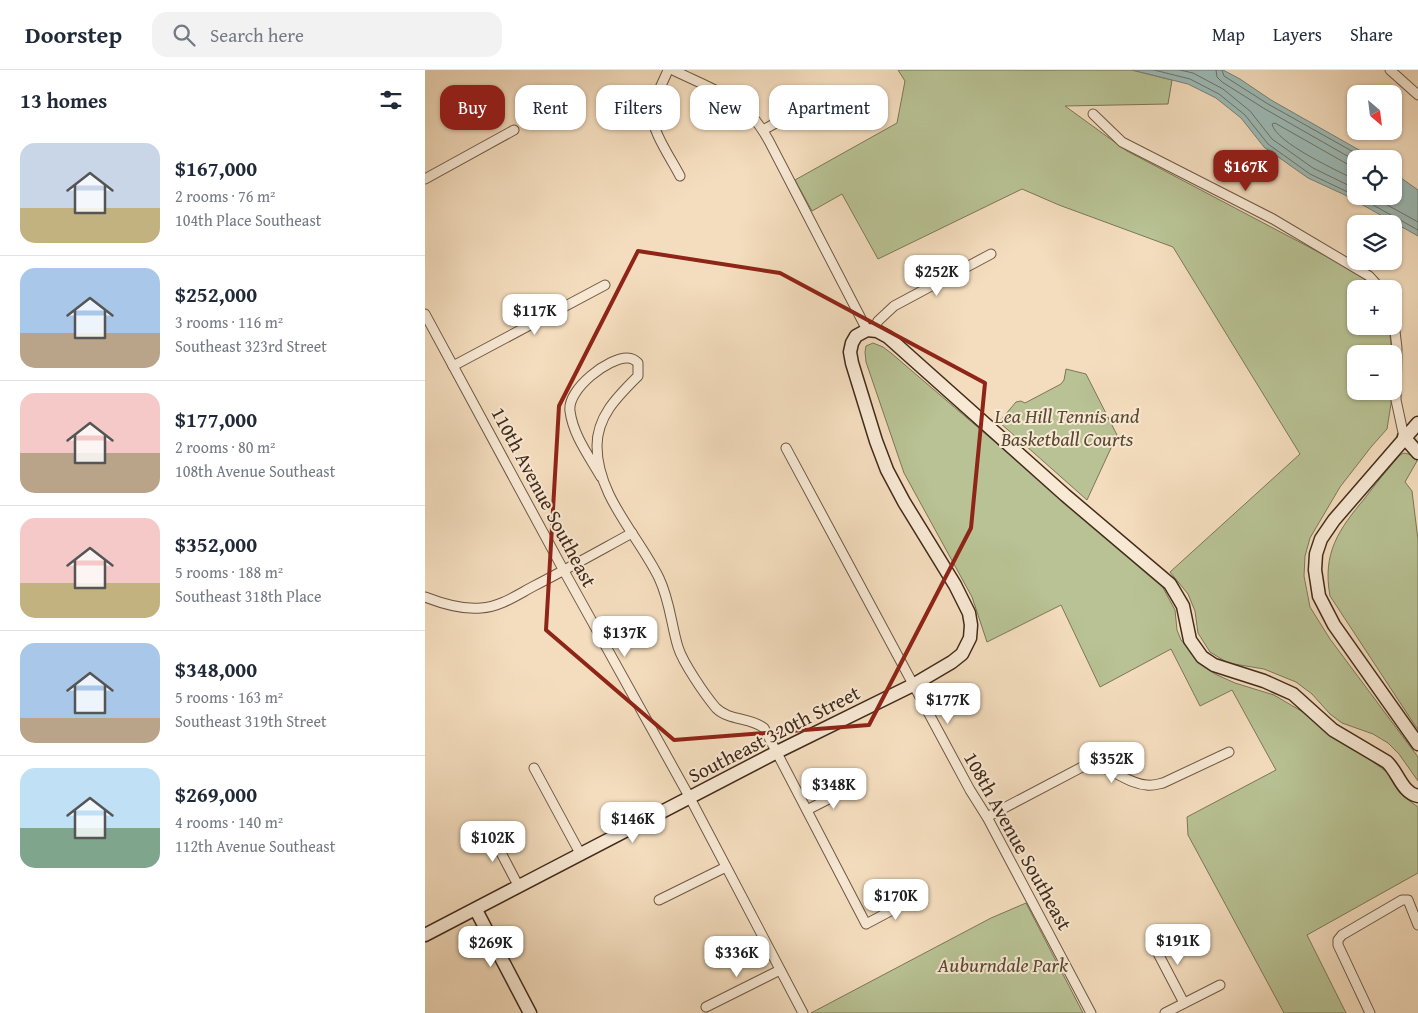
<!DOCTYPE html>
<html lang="en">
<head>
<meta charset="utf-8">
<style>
  body { margin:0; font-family:"Gentium Book Plus",serif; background:#f2f2f3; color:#1f2937; height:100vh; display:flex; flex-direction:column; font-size:19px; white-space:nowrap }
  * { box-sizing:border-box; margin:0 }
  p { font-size:16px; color:#747a83 }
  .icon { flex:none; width:28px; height:28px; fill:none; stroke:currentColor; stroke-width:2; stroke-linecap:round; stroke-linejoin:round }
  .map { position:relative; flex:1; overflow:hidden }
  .details { display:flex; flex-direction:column; background:#fff; width:425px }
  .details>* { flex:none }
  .banner { position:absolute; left:15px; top:15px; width:475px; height:45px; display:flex; gap:10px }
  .needle { width:32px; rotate:152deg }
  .controls { position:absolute; left:922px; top:15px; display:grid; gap:10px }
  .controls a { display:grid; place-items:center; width:55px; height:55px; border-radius:10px; background:#fff; box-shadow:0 1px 4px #0004; font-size:25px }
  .price { position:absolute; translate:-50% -42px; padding:0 11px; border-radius:10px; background:#fff; color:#222; font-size:16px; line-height:32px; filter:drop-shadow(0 1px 2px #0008) }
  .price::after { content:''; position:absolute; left:50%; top:30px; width:15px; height:11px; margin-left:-8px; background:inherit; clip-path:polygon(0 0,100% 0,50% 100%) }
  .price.current { background:#8f2418; color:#fff }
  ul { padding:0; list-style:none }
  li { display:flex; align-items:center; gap:15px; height:125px; padding:0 20px }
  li+li { border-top:1px solid #e0e1e3 }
  li span { display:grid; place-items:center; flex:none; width:140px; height:100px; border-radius:15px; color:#555 }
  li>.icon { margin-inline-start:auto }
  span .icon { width:60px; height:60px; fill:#fffc; stroke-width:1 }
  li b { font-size:21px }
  h2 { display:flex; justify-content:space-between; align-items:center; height:60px; padding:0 20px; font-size:21px }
  .pill { padding:0 18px; border-radius:15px; background:#fff; box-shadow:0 1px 4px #0004; font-size:18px; line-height:45px }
  .pill.current { background:#8f2418; color:#fff }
  header { display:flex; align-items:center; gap:30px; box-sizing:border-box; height:70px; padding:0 25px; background:#fff; border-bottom:1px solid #e0e1e3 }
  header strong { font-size:24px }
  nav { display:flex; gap:28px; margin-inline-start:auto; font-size:18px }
  .search { width:350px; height:45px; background:#f2f2f3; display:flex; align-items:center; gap:12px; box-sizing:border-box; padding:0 18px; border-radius:15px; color:#747a83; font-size:19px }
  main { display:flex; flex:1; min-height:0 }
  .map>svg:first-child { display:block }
  .green { fill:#b8c294; stroke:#7d7657 }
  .water { fill:#9dbbb8; stroke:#798179 }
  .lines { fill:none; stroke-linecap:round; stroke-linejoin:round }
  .shore { stroke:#707369; stroke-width:1 }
  .street-casing { stroke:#6e5843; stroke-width:11 }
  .secondary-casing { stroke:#422b1a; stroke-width:15 }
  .street { stroke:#f8e9d5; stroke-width:9 }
  .secondary { stroke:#f8e9d5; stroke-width:12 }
  .marked { fill:none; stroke:#8f2418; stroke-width:4; stroke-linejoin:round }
  .labels { text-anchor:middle; stroke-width:4; stroke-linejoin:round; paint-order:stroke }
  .park-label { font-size:20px; font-style:italic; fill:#5a4932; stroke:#f8e9d5 }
  .street-label { font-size:20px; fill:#422b1a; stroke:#f8e9d5 }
</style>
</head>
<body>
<header>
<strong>Doorstep</strong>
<div class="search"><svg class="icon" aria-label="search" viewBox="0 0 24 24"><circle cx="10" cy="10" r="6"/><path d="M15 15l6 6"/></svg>Search here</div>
<nav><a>Map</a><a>Layers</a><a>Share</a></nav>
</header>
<main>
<section class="details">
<h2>13 homes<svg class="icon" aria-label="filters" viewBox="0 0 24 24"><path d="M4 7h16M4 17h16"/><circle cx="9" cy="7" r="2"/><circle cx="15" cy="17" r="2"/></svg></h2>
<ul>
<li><span style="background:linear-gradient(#c9d6e8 65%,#c2b280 0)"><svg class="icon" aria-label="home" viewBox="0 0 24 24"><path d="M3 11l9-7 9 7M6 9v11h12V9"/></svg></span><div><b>$167,000</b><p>2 rooms · 76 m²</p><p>104th Place Southeast</p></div></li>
<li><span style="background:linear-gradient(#a9c7e8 65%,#b9a48a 0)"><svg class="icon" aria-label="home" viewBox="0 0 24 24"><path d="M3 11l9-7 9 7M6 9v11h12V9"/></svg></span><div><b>$252,000</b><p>3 rooms · 116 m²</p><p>Southeast 323rd Street</p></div></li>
<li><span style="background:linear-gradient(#f6c9c9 60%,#b9a48a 0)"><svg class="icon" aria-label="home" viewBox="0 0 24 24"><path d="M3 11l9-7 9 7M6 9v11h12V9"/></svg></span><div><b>$177,000</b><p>2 rooms · 80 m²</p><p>108th Avenue Southeast</p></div></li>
<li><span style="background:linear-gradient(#f6c9c9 65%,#c2b280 0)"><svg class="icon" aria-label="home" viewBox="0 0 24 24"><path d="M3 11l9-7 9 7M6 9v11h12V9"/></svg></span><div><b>$352,000</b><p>5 rooms · 188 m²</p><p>Southeast 318th Place</p></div></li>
<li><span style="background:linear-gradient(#a9c7e8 75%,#b9a48a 0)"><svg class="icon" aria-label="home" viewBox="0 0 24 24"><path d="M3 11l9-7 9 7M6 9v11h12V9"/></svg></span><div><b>$348,000</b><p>5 rooms · 163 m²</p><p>Southeast 319th Street</p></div></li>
<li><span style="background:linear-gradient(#bfe0f5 60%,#7fa58c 0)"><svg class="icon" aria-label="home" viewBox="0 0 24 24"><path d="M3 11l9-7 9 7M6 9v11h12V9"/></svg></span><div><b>$269,000</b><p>4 rooms · 140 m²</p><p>112th Avenue Southeast</p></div></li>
</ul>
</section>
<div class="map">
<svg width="993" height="943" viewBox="0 0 993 943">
  <rect width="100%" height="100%" fill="#f4ddbe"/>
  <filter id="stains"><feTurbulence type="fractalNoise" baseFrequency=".004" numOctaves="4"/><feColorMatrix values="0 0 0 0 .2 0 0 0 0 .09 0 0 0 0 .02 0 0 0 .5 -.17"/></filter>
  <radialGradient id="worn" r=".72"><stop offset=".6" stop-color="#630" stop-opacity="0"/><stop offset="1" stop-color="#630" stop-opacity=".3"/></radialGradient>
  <!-- green -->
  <g class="green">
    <path d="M 473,0 L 707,0 L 747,10 L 743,34 L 640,36 L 702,81 L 918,195 L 934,204 L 949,219 L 931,219 L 931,256 L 964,256 L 967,284 L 931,284 L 931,321 L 968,321 L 962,359 L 946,377 L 915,417 L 885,468 L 880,486 L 879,506 L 885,537 L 905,569 L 993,687 L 993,711 L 974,684 L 963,673 L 948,664 L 917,653 L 905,644 L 887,624 L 871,612 L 839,599 L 803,593 L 785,582 L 773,563 L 770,541 L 763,524 L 745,502 L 875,384 L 748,177 L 634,135 L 597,119 L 453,189 L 417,124 L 387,141 L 370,110 L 472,53 L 480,11 Z"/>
    <path d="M 448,273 L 458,277 L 466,283 L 736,514 L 750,540 L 752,560 L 756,570 L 782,598 L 790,604 L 810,613 L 849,625 L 883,645 L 962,702 L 978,726 L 993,737 L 993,803 L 882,865 L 921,943 L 859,943 L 763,765 L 762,747 L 851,700 L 807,620 L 775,636 L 746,579 L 675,617 L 636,535 L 562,572 L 547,527 L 479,403 L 441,292 L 440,282 L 441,276 Z"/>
    <path d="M 641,299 L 661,304 L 692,365 L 662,430 L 574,352 L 591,332 L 596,331 L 600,333 L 636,314 L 639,310 Z"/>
    <path d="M 979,383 L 987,385 L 992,391 L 980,412 L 987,421 L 993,470 L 993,660 L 905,526 C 897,483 914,459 940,428 C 951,413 963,399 975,385 Z"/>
    <path d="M 601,833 L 658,943 L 386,943 L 566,848 Z"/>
  </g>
  <!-- water -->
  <path class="water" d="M 707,0 L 798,0 L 815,9 L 846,30 L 950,89 L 931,89 L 931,126 L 969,126 L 969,103 L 993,120 L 993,166 L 920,125 L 883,108 L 839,77 L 816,48 L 791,28 L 763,14 Z"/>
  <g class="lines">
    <!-- shore -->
    <g class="shore">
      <path d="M 729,0 L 765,9 L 794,24 L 820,45 L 843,74 L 885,104 L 931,126"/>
      <path d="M 755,0 L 768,3 L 798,19 L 825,41 L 847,69 L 888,98 L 931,119"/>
      <path d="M 791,0 L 792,7 L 797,12 L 840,39 L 931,91"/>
      <path d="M 797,0 L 799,6 L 843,34 L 941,89"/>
      <path d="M 931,99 L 850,53 L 847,54 C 851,73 913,101 931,110"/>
      <path d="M 932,126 L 993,160"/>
      <path d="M 946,126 L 993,152"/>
    </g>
    <defs>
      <g id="street">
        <path d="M 243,0 C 238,13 229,27 227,41 C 225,59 247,90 255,106"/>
        <path d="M 248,0 C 274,13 306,24 326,45 C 333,53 339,62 344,71 L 442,260"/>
        <path d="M 965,0 L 993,25"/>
        <path d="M 668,44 L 697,72 L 848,149 L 944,206 L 956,219"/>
        <path d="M 338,60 C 360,48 375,38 401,37"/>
        <path d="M 0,109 L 89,60"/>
        <path d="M 0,244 L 139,501 L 265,728 L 378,943"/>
        <path d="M 969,253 L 972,278 L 971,330 L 979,367"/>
        <path d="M 448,261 L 453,251 L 469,236 L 566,184"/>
        <path d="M 28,296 L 180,215"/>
        <path d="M 361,378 L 545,720 L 562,747 L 666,943"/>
        <path d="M 176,407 C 164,386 148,365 145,341 C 142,319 184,287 203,288 C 207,288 210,290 213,293 L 213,306 C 193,326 172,346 172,376 C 172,426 213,465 234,508 C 245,531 246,554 253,577 C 258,593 280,625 291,638 C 304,651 325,647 339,658 L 441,854 L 490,828"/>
        <path d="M 0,527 C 18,534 37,540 56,538 C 75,537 92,525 109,516 C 142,499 174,481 207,463"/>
        <path d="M 109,698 L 156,785"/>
        <path d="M 382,740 L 425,718"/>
        <path d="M 562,747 L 659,696 C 683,692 700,714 722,715 C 727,716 733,714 738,713 L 804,682"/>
        <path d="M 63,758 L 94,817"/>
        <path d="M 234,830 L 301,797"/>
        <path d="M 726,870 L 759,933"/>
        <path d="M 281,937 L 355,900"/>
        <path d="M 740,943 L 795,915"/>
        <path d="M 945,943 L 913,875 L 913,870 L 917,865 L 977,830 L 983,830 L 993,855"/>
      </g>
      <g id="secondary">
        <path d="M 993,353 L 909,450 L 896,469 L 891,484 L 890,500 L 894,526 L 909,555 L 993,674"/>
        <path d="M 979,367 L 993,383"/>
        <path d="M 51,840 L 105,943"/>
        <path d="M 0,865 L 352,682 L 488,615 L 527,592 L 537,584 L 545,568 L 546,555 L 544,543 L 530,515 L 479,432 L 462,400 L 451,371 L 427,293 L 425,282 L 427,273 L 431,266 L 442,260 L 452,261 L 463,267 L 640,425 L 745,514 L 758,536 L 765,570 L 777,587 L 789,595 L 839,611 L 868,624 L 908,660 L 962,692 C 973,702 977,723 993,726"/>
      </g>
    </defs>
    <!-- street casing -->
    <use href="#street" class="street-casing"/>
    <!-- secondary casing -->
    <use href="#secondary" class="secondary-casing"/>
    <!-- street -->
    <use href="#street" class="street"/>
    <!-- secondary -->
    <use href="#secondary" class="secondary"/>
  </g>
  <!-- marked area -->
  <path class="marked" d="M 213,181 L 355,203 L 560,313 L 546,458 L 444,655 L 249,670 L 121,560 L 134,336 Z"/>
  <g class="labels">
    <!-- park labels -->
    <g class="park-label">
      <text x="642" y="353">Lea Hill Tennis and<tspan x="642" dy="23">Basketball Courts</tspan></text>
      <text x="578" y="902">Auburndale Park</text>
    </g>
    <!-- street labels -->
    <g class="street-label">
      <text transform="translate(119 427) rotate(62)" y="7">110th Avenue Southeast</text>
      <text transform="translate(349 664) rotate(-27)" y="7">Southeast 320th Street</text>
      <text transform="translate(593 771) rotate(61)" y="7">108th Avenue Southeast</text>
    </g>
  </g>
  <rect width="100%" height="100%" filter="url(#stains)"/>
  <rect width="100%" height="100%" fill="url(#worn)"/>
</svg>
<div class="controls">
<a><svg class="needle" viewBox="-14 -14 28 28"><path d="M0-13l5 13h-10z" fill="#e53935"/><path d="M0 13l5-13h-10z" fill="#747a83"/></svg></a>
<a><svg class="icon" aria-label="locate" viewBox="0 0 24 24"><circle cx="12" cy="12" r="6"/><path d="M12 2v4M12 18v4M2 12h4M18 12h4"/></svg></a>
<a><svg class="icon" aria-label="layers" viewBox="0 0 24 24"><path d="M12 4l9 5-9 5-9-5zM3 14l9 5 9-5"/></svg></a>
<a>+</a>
<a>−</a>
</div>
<b class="price current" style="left:821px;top:122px">$167K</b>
<b class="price" style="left:512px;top:227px">$252K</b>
<b class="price" style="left:110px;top:266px">$117K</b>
<b class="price" style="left:200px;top:588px">$137K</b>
<b class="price" style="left:523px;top:655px">$177K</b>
<b class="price" style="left:687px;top:714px">$352K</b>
<b class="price" style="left:409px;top:740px">$348K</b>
<b class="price" style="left:208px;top:774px">$146K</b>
<b class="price" style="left:68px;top:793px">$102K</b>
<b class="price" style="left:471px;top:851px">$170K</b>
<b class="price" style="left:753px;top:896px">$191K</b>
<b class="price" style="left:66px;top:898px">$269K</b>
<b class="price" style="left:312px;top:908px">$336K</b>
<div class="banner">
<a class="pill current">Buy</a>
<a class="pill">Rent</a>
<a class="pill">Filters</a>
<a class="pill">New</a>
<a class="pill">Apartment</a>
</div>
</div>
</main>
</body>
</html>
